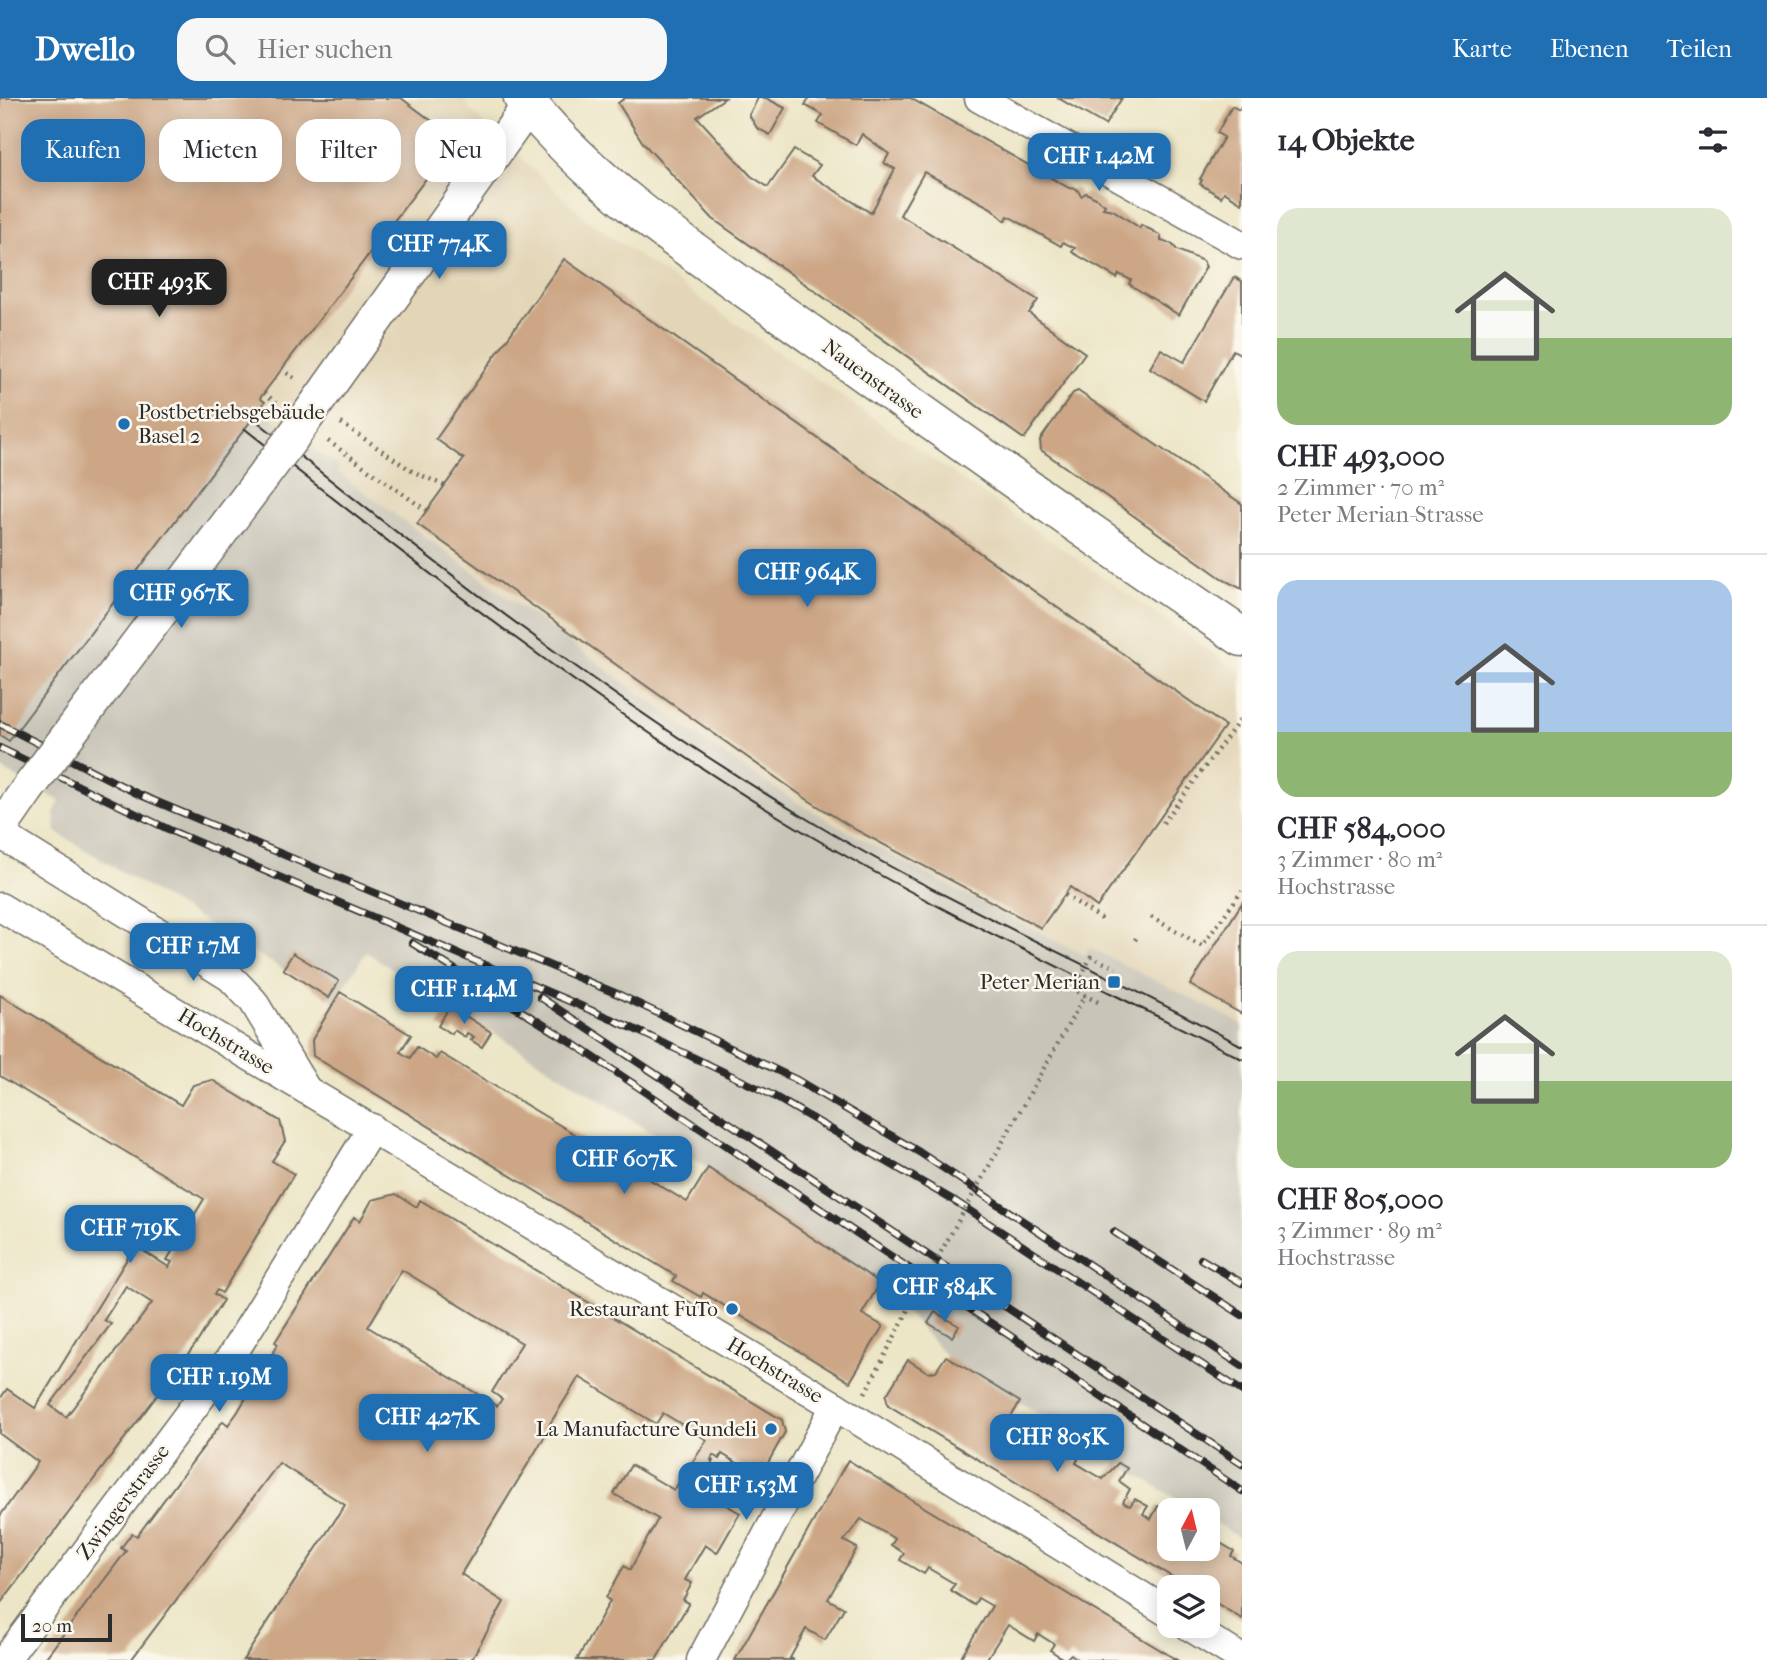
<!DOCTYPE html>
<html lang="de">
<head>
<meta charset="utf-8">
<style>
  body { margin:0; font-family:"IM FELL French Canon",serif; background:#f7f7f7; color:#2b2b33; height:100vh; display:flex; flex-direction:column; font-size:26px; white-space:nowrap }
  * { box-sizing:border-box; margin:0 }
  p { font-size:23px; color:#7c7c81 }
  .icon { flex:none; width:38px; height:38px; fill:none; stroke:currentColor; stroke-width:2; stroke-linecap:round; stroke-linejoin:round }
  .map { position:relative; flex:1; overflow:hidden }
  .panel { display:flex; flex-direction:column; background:#fff; width:525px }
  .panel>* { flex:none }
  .banner { position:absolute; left:21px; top:21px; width:665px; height:63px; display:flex; gap:14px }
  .needle { width:46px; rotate:7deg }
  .buttons { position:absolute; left:1157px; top:1400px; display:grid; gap:14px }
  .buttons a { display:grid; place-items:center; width:63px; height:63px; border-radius:14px; background:#fff; box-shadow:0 4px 18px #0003; font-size:35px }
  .scale { position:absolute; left:21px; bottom:18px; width:91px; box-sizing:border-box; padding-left:7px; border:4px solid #2b2b2b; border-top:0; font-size:19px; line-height:24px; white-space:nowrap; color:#2b2b2b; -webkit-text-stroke:5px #fbf7ec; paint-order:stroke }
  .price { position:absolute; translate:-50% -60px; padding:0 16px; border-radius:14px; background:#1f6fb2; color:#fff; font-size:23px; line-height:46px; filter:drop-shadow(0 2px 4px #0008) }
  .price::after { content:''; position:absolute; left:50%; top:42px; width:21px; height:16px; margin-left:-10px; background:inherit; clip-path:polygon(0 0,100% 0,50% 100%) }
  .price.selected { background:#222; color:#fff }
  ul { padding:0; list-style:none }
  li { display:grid; align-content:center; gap:14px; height:371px; padding:0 35px }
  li+li { border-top:2px solid #e1e1e2 }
  li span { display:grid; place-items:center; height:217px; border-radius:21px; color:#555 }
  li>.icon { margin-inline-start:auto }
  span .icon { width:126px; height:126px; fill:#fffc; stroke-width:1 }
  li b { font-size:30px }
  h2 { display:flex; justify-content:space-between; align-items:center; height:84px; padding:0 35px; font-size:30px }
  .pill { padding:0 24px; border-radius:21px; background:#fff; box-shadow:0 4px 18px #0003; font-size:24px; line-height:63px }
  .pill.selected { background:#1f6fb2; color:#fff }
  header { display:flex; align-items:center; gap:42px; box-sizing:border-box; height:98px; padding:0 35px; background:#1f6fb2; color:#fff }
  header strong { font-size:33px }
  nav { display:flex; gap:38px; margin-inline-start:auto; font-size:24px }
  .search { width:490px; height:63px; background:#f7f7f7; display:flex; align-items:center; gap:18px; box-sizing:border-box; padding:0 24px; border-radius:21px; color:#7c7c81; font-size:26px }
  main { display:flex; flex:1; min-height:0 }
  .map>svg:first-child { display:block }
  .built { fill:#e3d6b7 }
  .industrial { fill:#c8c4b8 }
  .building { fill:#cca685; fill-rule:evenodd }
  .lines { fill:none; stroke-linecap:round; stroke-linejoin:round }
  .minor-casing { stroke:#6f6c61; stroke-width:31 }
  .tertiary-casing { stroke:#6f6c61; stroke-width:36 }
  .primary-casing { stroke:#6f6c61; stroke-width:41 }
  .path { stroke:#6f6c61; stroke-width:4.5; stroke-dasharray:2 5; stroke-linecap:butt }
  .minor { stroke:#fff; stroke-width:28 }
  .tertiary { stroke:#fff; stroke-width:33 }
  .primary { stroke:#fff; stroke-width:38 }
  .tram { stroke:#2b2b2b; stroke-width:2 }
  .rail-casing { stroke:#2b2b2b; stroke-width:8 }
  .rail { stroke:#fbf7ec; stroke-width:5; stroke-dasharray:16; stroke-linecap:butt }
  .tertiary-bridge-casing { stroke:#6f6c61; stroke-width:36; stroke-linecap:butt }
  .path-bridge { stroke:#6f6c61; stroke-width:4.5; stroke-dasharray:2 5; stroke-linecap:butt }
  .tertiary-bridge { stroke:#fff; stroke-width:33 }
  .poi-dot { fill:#1f6fb2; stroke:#fbf7ec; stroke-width:2.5 }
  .labels { text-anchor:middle; stroke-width:5; stroke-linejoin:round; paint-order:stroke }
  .street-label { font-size:21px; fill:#2b2b2b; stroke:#fbf7ec }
  .poi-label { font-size:21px; fill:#2b2b2b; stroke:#fbf7ec; text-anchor:end }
</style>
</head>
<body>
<header>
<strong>Dwello</strong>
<div class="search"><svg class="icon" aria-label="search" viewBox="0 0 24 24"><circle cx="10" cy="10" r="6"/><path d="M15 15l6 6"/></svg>Hier suchen</div>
<nav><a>Karte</a><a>Ebenen</a><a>Teilen</a></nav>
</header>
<main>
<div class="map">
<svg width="1242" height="1562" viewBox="0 0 1242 1562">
  <rect width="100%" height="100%" fill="#fbf7ec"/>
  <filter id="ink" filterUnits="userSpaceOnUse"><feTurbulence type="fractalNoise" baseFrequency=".0143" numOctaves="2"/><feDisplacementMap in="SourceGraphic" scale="14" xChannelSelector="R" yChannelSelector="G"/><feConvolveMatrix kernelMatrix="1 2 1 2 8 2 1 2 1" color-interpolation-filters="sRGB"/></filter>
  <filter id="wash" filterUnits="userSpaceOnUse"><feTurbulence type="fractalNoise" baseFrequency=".00686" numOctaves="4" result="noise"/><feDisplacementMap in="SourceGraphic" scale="28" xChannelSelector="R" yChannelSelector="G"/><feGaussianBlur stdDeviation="1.57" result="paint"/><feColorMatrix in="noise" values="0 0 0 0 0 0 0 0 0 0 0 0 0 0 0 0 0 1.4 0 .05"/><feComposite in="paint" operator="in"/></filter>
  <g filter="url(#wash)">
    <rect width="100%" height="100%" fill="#ece5c6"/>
    <!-- built -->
    <path class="built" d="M 0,0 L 463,0 L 472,14 L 588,123 L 1242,575 L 1242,926 L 1089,849 L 1084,857 L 926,776 L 796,704 L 715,651 L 336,374 L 338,369 L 263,314 L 258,301 Z"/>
    <!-- industrial -->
    <path class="industrial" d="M 0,108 L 258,301 L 263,314 L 339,369 L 337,374 L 715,651 L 796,704 L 926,776 L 1084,857 L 1089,849 L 1242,926 L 1242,1442 L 1208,1420 L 1208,1412 L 1194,1412 L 946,1258 L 880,1185 L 708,1070 L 366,854 L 335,903 L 56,734 L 54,715 L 60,703 L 0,670 Z"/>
    <g id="blocks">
      <!-- building -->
      <g class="building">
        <path d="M 0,0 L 401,0 L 456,41 L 260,300 L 265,304 L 9,643 L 0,637 Z"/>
        <path d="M 625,0 L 725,0 L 697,19 L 751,78 L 768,89 L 794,52 L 820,67 L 812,78 L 871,115 L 895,71 L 884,65 L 889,56 L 862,36 L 856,47 L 818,25 L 823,17 L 805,7 L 809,0 L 910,0 L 1069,90 L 1077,91 L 1081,98 L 1086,95 L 1096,100 L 1105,107 L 1103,110 L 1113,112 L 1140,130 L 1141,127 L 1151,132 L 1161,138 L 1161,143 L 1172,146 L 1177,152 L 1203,163 L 1206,169 L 1179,217 L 1129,186 L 1131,182 L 1119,176 L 1117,180 L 1072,154 L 1075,150 L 1063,144 L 1061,148 L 1008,118 L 1005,123 L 991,110 L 924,74 L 900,117 L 1038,202 L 1029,215 L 1085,255 L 1024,341 L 713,121 L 643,45 L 618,5 Z"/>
        <path d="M 758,0 L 766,0 L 785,10 L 770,37 L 757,30 L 749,17 Z"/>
        <path d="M 1058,0 L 1122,0 L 1105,27 Z"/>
        <path d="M 1242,7 L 1242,105 L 1224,94 L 1221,99 L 1200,86 L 1202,82 L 1200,81 L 1224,39 L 1217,35 L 1232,8 L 1239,12 Z"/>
        <path d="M 564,161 L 1225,628 L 1097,809 L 1070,789 L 1041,830 L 856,732 L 805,700 L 417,426 L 464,361 L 436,341 Z"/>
        <path d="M 1234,179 L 1242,183 L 1242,257 L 1233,252 L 1204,303 L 1150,270 L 1161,251 L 1184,264 Z"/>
        <path d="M 1078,293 L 1242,406 L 1242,491 L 1224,482 L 1041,352 L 1040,342 L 1073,295 Z"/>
        <path d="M 1242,805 L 1242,916 L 1190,887 Z"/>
        <path d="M 293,855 L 339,883 L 329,900 L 283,871 Z"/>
        <path d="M 340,894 L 411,937 L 400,954 L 410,960 L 417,949 L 436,961 L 440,955 L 687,1104 L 708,1070 L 880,1185 L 862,1216 L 883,1228 L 850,1284 L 703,1195 L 701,1199 L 673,1183 L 676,1178 L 313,958 L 312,942 Z"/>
        <path d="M 0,897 L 181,1007 L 193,987 L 212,982 L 280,1023 L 285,1043 L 272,1063 L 294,1076 L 222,1195 L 217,1192 L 214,1196 L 223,1202 L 198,1243 L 0,1506 L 0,1418 L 38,1364 L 0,1336 L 0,1301 L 7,1291 L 35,1310 L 135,1148 L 169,1169 L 172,1164 L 167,1162 L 204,1101 L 0,978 ZM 126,1188 L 152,1205 L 66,1319 L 50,1307 L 111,1226 L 104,1222 Z"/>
        <path d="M 450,908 L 491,934 L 482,949 L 471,942 L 474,939 L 467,935 L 465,939 L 454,932 L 452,936 L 438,928 Z"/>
        <path d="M 396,1096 L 417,1109 L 420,1102 L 782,1322 L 785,1334 L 760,1379 L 722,1356 L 719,1361 L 713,1357 L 711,1362 L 713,1363 L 697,1390 L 740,1415 L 717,1455 L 705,1447 L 691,1471 L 685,1482 L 692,1485 L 683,1502 L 689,1505 L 656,1562 L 577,1562 L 610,1503 L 606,1500 L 624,1468 L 630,1472 L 658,1421 L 614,1396 L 631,1367 L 674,1392 L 707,1342 L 663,1315 L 656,1326 L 579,1279 L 548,1329 L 553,1332 L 552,1335 L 548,1333 L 461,1476 L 504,1504 L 471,1562 L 243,1562 L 345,1407 L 279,1365 L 131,1562 L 44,1562 L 126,1453 L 121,1450 L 132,1435 L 137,1438 L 223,1323 L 228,1327 L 237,1315 L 278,1246 L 275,1244 L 354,1119 L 360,1123 L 372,1102 ZM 402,1172 L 522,1245 L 492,1294 L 502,1301 L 497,1308 L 368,1229 Z"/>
        <path d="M 935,1214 L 959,1228 L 952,1239 L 928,1225 Z"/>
        <path d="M 946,1258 L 1020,1304 L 1003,1332 L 1033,1350 L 1049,1322 L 1075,1338 L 1067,1351 L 1079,1359 L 1076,1365 L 1103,1381 L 1118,1365 L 1127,1370 L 1119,1383 L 1130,1391 L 1123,1404 L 1130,1408 L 1135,1401 L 1148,1408 L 1143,1416 L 1151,1421 L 1158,1408 L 1169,1414 L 1169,1451 L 1208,1451 L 1210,1439 L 1234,1453 L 1231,1458 L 1242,1465 L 1242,1521 L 1208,1500 L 1208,1489 L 1189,1489 L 888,1307 L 886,1298 L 908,1262 L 929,1275 L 936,1273 Z"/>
        <path d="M 848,1362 L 917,1405 L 1177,1562 L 1078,1562 L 1071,1556 L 1065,1562 L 1050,1552 L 1054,1546 L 1038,1536 L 1034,1543 L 1008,1527 L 986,1562 L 959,1562 L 992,1508 L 978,1500 L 974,1507 L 950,1492 L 955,1486 L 928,1470 L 924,1476 L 900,1462 L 904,1455 L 891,1447 L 895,1441 L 861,1421 L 844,1443 L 857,1450 L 828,1501 L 844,1510 L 825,1542 L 806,1531 L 790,1560 L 794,1562 L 735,1562 Z"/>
      </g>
    </g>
  </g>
  <g filter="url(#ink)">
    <use href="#blocks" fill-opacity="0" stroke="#6f6c61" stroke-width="2"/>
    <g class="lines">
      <defs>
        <g id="minor">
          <path d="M 979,0 L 1242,147"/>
          <path d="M 0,736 L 230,879 L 253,903 L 306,991"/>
          <path d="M 0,809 L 835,1308 L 1169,1515"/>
          <path d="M 1189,1528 L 1242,1561"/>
          <path d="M 5,1562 L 231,1259 L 372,1030"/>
          <path d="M 701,1562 L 835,1308"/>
        </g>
        <g id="tertiary">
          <path d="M 292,340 L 529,7"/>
          <path d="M 0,731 L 27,692"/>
        </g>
        <path id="primary" d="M 523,0 C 602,98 712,166 813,238 C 955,340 1097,441 1242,539"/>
      </defs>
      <!-- minor casing -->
      <use href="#minor" class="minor-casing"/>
      <!-- tertiary casing -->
      <use href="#tertiary" class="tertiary-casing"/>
      <!-- primary casing -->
      <use href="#primary" class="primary-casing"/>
      <!-- path -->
      <g class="path">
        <path d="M 281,271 L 294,280"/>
        <path d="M 264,295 L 278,306"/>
        <path d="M 341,325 L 412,373 L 445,388"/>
        <path d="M 328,343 L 427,413"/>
        <path d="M 1163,725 L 1242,619"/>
        <path d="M 1065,797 L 1103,822"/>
        <path d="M 1151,819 L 1202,848 L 1242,793"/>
        <path d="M 1135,842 L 1137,839"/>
        <path d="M 1098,904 L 1074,892 L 1091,859 L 1116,870"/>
        <path d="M 865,1295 L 910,1209"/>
      </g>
      <!-- minor -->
      <use href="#minor" class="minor"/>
      <!-- tertiary -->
      <use href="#tertiary" class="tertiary"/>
      <!-- primary -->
      <use href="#primary" class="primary"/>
      <!-- tram -->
      <g class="tram">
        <path d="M 253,320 C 429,462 609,602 802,718 C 944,804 1096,869 1242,948"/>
        <path d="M 245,331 C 423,472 604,614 799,731 C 942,816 1094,885 1242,961"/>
      </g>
      <defs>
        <g id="rail">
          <path d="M 0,626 L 138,696 L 620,897 L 795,981 L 919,1054 L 1242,1268"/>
          <path d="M 0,650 L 174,734 L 630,929 L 770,996 L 958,1105 L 1242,1293"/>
          <path d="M 412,845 L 568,942 L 1242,1393"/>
          <path d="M 540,899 L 1242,1366"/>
          <path d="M 1114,1134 L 1242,1217"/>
          <path d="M 1201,1161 L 1242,1185"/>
        </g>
      </defs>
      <!-- rail casing -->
      <use href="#rail" class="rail-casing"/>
      <!-- rail -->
      <use href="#rail" class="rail"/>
      <defs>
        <path id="tertiary-bridge" d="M 27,692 L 292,340"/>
      </defs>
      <!-- tertiary-bridge casing -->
      <use href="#tertiary-bridge" class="tertiary-bridge-casing"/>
      <!-- path-bridge -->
      <path class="path-bridge" d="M 910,1209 L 1085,897"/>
      <!-- tertiary-bridge -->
      <use href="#tertiary-bridge" class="tertiary-bridge"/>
    </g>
  </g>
  <!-- markers -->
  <g class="poi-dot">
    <circle cx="124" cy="326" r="7"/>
    <rect x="1107" y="877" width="14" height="14" rx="3.5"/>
    <circle cx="732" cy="1211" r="7"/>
    <circle cx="771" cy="1331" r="7"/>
  </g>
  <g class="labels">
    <!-- street labels -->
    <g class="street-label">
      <text transform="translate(873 281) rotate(36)" y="7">Nauenstrasse</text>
      <text transform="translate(226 943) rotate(31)" y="7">Hochstrasse</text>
      <text transform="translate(775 1272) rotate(31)" y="7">Hochstrasse</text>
      <text transform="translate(123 1404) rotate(-53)" y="7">Zwingerstrasse</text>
    </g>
    <!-- poi labels -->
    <g class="poi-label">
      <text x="138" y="321" text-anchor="start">Postbetriebsgebäude<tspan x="138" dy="24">Basel 2</tspan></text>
      <text x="1100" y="891">Peter Merian</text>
      <text x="718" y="1218">Restaurant FuTo</text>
      <text x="757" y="1338">La Manufacture Gundeli</text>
    </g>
  </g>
</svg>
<div class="buttons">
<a><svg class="needle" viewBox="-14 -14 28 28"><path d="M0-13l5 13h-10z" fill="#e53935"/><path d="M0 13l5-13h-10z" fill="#7c7c81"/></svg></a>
<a><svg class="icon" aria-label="layers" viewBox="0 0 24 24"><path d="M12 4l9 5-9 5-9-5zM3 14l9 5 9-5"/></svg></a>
</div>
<div class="scale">20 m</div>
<b class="price" style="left:1099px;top:95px">CHF 1.42M</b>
<b class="price" style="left:439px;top:183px">CHF 774K</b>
<b class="price selected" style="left:159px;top:221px">CHF 493K</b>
<b class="price" style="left:807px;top:511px">CHF 964K</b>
<b class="price" style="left:181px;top:532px">CHF 967K</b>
<b class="price" style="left:193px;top:885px">CHF 1.7M</b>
<b class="price" style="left:464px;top:928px">CHF 1.14M</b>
<b class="price" style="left:624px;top:1098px">CHF 607K</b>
<b class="price" style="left:130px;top:1167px">CHF 719K</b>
<b class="price" style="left:944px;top:1226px">CHF 584K</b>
<b class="price" style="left:219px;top:1316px">CHF 1.19M</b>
<b class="price" style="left:427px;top:1356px">CHF 427K</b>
<b class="price" style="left:1057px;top:1376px">CHF 805K</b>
<b class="price" style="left:746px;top:1424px">CHF 1.53M</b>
<div class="banner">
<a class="pill selected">Kaufen</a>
<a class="pill">Mieten</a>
<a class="pill">Filter</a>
<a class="pill">Neu</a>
</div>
</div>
<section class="panel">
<h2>14 Objekte<svg class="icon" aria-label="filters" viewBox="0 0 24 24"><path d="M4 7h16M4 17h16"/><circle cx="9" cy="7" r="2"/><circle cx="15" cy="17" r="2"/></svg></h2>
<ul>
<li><span style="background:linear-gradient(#dfe7d0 60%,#8fb573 0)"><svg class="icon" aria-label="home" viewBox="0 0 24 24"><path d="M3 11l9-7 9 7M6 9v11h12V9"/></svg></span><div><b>CHF 493,000</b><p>2 Zimmer · 70 m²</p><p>Peter Merian-Strasse</p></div></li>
<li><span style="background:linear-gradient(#a9c7e8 70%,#8fb573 0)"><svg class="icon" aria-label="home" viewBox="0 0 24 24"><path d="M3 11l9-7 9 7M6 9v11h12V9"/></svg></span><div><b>CHF 584,000</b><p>3 Zimmer · 80 m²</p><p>Hochstrasse</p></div></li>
<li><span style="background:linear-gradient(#dfe7d0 60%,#8fb573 0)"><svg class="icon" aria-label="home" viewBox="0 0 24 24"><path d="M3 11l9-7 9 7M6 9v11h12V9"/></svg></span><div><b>CHF 805,000</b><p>3 Zimmer · 89 m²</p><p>Hochstrasse</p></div></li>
</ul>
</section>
</main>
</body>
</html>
